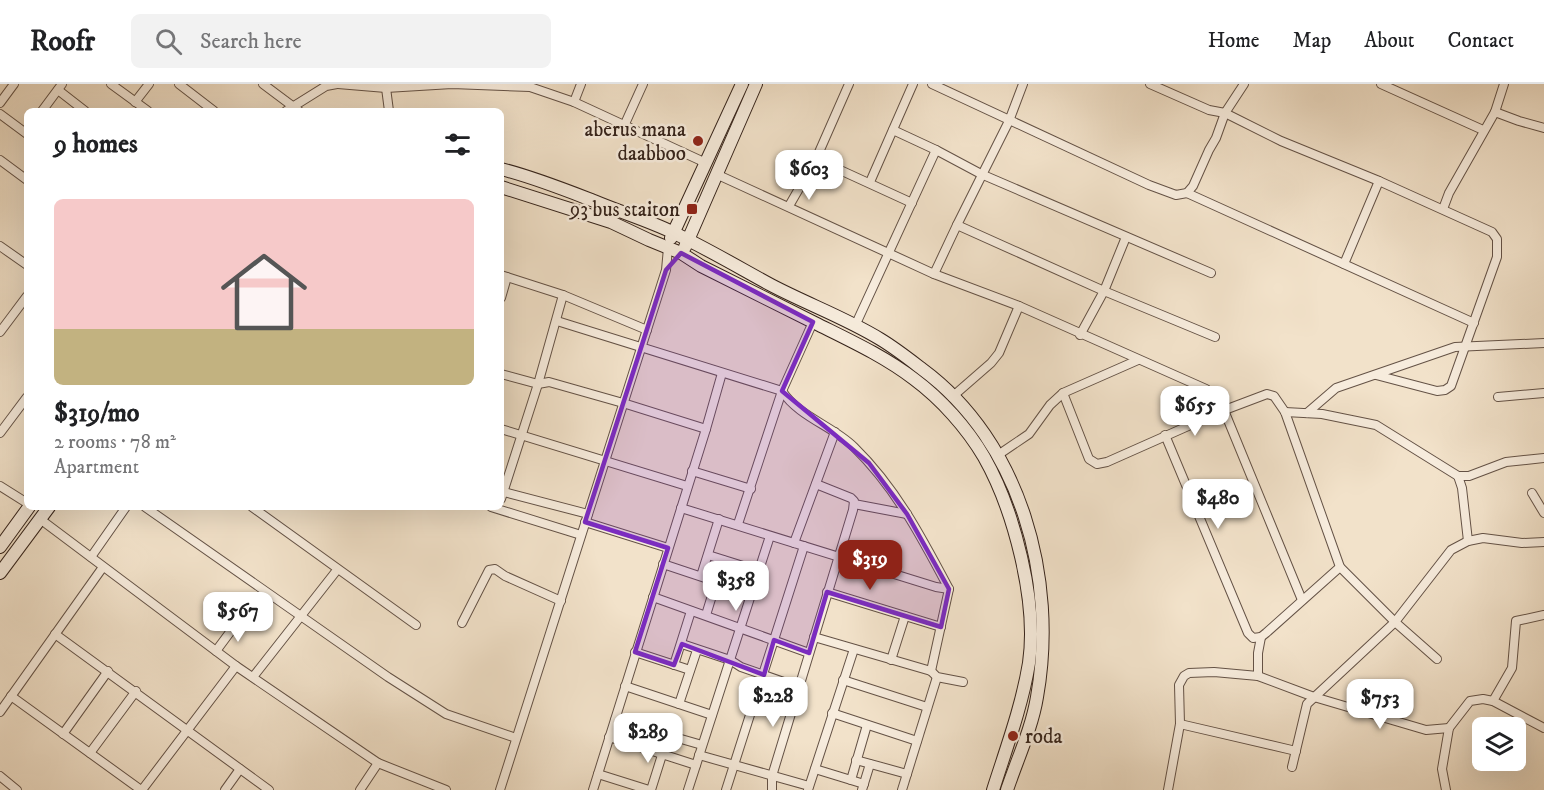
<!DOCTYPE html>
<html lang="en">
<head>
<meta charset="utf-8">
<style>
  body { margin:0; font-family:"IM FELL DW Pica",serif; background:#f2f2f2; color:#202124; height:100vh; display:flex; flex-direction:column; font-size:22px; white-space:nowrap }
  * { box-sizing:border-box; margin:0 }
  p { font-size:20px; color:#757577 }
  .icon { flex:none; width:33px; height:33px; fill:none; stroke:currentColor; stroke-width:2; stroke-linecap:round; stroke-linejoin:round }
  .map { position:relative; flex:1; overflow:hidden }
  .side { position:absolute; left:24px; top:24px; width:480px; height:402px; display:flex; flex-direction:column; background:#fff; border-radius:9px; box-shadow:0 6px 24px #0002 }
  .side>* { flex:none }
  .buttons { position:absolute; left:1472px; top:633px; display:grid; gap:12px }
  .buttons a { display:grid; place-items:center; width:54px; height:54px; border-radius:9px; background:#fff; box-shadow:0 6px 24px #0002; font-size:30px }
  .price { position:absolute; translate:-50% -51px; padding:0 14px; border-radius:12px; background:#fff; color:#222; font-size:20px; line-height:39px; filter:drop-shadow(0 2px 3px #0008) }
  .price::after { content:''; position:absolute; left:50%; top:36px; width:18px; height:14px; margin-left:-9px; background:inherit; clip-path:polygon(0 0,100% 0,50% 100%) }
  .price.selected { background:#8f2418; color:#fff }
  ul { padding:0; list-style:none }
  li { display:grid; align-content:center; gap:12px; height:318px; padding:0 30px }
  li span { display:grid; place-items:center; height:186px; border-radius:9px; color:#555 }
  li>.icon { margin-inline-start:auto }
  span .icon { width:108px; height:108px; fill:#fffc; stroke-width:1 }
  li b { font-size:26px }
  h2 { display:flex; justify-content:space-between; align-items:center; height:72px; padding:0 30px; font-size:26px }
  header { display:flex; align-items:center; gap:36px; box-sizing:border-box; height:84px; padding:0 30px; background:#fff; border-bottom:2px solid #e0e0e0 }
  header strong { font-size:28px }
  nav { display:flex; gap:33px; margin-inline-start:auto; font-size:21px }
  .search { width:420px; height:54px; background:#f2f2f2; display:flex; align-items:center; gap:15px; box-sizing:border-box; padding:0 21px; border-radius:9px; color:#757577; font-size:22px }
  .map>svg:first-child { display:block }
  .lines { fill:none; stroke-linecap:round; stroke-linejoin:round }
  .street-casing { stroke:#645246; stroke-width:10 }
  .secondary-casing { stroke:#34221a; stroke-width:14 }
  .street { stroke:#f7ecdd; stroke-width:8 }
  .secondary { stroke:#f7ecdd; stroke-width:12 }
  .marked { fill:#7b2cbf; fill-opacity:0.2; stroke:#7b2cbf; stroke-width:4.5; stroke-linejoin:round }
  .poi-dot { fill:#8f2418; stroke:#f7ecdd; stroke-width:2 }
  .labels { text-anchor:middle; stroke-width:5; stroke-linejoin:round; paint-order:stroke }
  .poi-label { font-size:21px; fill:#34221a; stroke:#f7ecdd; text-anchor:end }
</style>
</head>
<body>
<header>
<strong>Roofr</strong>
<div class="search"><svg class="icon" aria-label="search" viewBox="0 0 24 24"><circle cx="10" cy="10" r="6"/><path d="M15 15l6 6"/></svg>Search here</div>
<nav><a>Home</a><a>Map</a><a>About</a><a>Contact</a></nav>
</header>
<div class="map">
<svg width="1544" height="706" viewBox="0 0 1544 706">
  <rect width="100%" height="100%" fill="#f2e2ca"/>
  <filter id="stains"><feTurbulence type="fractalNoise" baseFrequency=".00333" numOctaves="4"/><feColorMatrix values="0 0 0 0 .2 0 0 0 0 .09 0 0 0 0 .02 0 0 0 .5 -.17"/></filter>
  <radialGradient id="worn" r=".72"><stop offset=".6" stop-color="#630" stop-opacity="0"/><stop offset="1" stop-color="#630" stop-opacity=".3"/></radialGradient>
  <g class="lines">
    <defs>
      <g id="street">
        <path d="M 111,0 L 148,27"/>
        <path d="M 179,0 L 214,27"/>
        <path d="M 263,0 L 299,27"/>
        <path d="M 338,0 L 386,4 L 452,0 L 530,3 L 574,18 L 706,79"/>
        <path d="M 387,0 L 386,4 L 389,27"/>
        <path d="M 932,0 L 1149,101 L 1176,111 L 1187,109 L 1193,102 L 1209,66 L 1216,54 L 1225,29 L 1244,0"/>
        <path d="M 1023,0 L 1009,37 L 957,141 L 1104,207 L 1080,251"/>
        <path d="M 1150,0 L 1209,26 L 1225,29 L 1281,57 L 1379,97 L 1492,148 L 1497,155 L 1497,173 L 1451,302 L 1445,306 L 1437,307 L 1376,291"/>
        <path d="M 1381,0 L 1483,46"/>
        <path d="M 58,6 L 85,27"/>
        <path d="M 135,18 L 149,0"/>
        <path d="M 574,18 L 581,0"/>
        <path d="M 0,19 L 14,0"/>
        <path d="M 42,27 L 62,0"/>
        <path d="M 286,27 L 326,2 L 337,0"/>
        <path d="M 1495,28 L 1504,0"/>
        <path d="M 0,30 L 27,50"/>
        <path d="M 624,42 L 643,0"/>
        <path d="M 893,46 L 936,66"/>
        <path d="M 816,75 L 912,119"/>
        <path d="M 0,76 L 27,96"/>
        <path d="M 716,90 L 934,190 L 1019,222 L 1206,305 L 1221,319 L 1302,516"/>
        <path d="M 870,98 L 913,0"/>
        <path d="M 1187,109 L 1474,239"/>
        <path d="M 789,122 L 816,75 L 849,0"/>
        <path d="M 1443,125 L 1449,109 L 1495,28 L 1519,37 L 1544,44"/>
        <path d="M 1126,153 L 1104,207 L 1215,253"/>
        <path d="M 0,162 L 27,181"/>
        <path d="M 1344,180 L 1379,97"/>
        <path d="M 934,190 L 957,141"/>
        <path d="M 501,191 L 507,193 L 501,214"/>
        <path d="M 507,193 L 563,211 L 647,246"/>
        <path d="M 557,237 L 782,307 C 799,333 833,342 854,363 C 896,404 922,454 949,505 L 931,587"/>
        <path d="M 855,242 L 936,66 L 981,90 L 1211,189"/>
        <path d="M 0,248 L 27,212"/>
        <path d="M 501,290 L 538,300 L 549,298 L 623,319 L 706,345 L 722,289"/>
        <path d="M 1063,309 L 1089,375 L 1097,380 L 1107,378 L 1222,327 L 1267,310 L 1274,312 L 1285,328 L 1340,483 L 1395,538 L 1437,575"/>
        <path d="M 952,313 L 991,279 L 999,269 L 1019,222"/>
        <path d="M 1498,313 L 1544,309"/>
        <path d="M 1285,328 L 1322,330 L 1376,341 L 1458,392 L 1469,392 L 1506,378 L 1544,374"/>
        <path d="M 1307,329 L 1336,304 L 1455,263 L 1544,259"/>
        <path d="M 501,345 L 687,402"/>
        <path d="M 0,349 L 27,313"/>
        <path d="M 1165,351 L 1248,549 L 1253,554 L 1261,553 L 1266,549 L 1340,483"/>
        <path d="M 998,371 L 1029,350 L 1050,321 L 1063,309 L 1138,276"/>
        <path d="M 692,387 L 751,405"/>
        <path d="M 1458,392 L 1462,404 L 1468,457"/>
        <path d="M 0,402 L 27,419"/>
        <path d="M 504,408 L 588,430"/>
        <path d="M 1532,409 L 1544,429"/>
        <path d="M 501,415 L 538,300 L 563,211"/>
        <path d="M 854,420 L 907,430"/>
        <path d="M 145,423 L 388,593 L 446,630 L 516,654"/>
        <path d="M 252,423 L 416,541"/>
        <path d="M 491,423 L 581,451"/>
        <path d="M 681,424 L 936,503 L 949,505"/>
        <path d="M 40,435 L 236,582 L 378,679 L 446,706"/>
        <path d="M 585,438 L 668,464"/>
        <path d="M 738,440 L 782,307 L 813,238"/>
        <path d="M 794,459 L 835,348"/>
        <path d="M 708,471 L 759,487"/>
        <path d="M 91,473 L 126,423"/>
        <path d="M 663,480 L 717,498"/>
        <path d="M 701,492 L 719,435"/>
        <path d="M 827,508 L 941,543"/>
        <path d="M 653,513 L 809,569"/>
        <path d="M 706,531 L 723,476"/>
        <path d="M 462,539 L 489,486 L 495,485 L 505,492 L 561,517"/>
        <path d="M 55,550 L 269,706"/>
        <path d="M 814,553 L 931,587 L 937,593 L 963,598"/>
        <path d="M 682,560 L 730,576 L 741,583 L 798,603"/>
        <path d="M 216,567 L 239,536"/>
        <path d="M 635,568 L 690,586"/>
        <path d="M 891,576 L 905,532"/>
        <path d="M 674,581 L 691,527"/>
        <path d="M 1258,592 L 1258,569 L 1261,553"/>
        <path d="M 253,593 L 337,486"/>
        <path d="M 843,596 L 927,623"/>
        <path d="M 625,602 L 712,631"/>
        <path d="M 11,612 L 141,706"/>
        <path d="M 1493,617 L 1512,584 L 1516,537 L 1544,531"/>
        <path d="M 679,620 L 697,566"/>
        <path d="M 0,628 L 103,483"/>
        <path d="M 832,629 L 917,657"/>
        <path d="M 615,636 L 702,661"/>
        <path d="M 1180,640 L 1296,667"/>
        <path d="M 63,650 L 108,587"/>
        <path d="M 609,653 L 696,681"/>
        <path d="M 90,669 L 136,607"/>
        <path d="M 699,671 L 809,702"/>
        <path d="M 856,676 L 907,690"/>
        <path d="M 1292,683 L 1307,620 L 1395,538 L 1451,466 L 1468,457 L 1483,454 L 1522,459 L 1544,458"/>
        <path d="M 815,685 L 864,700"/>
        <path d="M 598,690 L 649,706"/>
        <path d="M 0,692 L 17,706"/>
        <path d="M 851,696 L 867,641"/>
        <path d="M 142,706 L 236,582"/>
        <path d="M 225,706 L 240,685"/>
        <path d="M 360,706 L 378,679"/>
        <path d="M 500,706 L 666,186 L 668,164"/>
        <path d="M 593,706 L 706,345"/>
        <path d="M 651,706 L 662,671"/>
        <path d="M 688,706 L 770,452"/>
        <path d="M 726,706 L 804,462"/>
        <path d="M 772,706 L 772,692 L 853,426 L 854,417 L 851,414 L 816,400"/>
        <path d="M 808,706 L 854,565"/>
        <path d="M 862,706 L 870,680"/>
        <path d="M 902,706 L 937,593"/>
        <path d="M 1168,706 L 1180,640 L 1179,601 L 1184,592 L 1189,589 L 1214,588 L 1258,592 L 1314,613 L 1426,646 L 1449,644"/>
        <path d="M 1446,706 L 1442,685 L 1449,644 L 1470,617 L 1483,615 L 1493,617 L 1544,644"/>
      </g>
      <g id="secondary">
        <path d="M 501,85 C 533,93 563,105 594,117 C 620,128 647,136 672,148 C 706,164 738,183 771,201 C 807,220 846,234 880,255 C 895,264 909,275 922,285 C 1021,358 1058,495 1037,613 C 1032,644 1017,676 1007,706"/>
        <path d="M 501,103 L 611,138 L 649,156 L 681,169 L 701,182 C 739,201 777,220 815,239 C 849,256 884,272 914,295 C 941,315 967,344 984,373 C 1014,426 1038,518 1029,579 C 1022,622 1006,665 993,706"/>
        <path d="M 671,154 L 742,0"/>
        <path d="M 685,163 L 756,0"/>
        <path d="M 0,463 L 29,423"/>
        <path d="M 0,489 L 49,423"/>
      </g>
    </defs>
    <!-- street casing -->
    <use href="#street" class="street-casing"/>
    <!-- secondary casing -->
    <use href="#secondary" class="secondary-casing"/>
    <!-- street -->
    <use href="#street" class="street"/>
    <!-- secondary -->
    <use href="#secondary" class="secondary"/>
  </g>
  <!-- marked area -->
  <path class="marked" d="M 681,169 L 813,238 L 782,307 L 869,379 L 907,430 L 949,505 L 941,543 L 827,508 L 809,569 L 774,556 L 764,591 L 682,560 L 674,581 L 635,568 L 668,464 L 585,438 L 666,186 Z"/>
  <!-- markers -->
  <g class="poi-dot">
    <circle cx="698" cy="57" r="6"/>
    <rect x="686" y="119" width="12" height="12" rx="3"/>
    <circle cx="1013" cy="652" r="6"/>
  </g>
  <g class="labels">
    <!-- poi labels -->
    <g class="poi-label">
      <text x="686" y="52">aberus mana<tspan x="686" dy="24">daabboo</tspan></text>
      <text x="680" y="132">93 bus staiton</text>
      <text x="1025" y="659" text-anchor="start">roda</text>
    </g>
  </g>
  <rect width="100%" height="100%" filter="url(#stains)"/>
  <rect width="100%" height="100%" fill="url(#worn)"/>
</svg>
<div class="buttons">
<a><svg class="icon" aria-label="layers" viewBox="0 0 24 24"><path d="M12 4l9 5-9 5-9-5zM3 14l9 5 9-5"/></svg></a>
</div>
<b class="price" style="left:809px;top:117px">$603</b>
<b class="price" style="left:1195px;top:353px">$655</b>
<b class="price" style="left:1218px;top:446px">$480</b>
<b class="price selected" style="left:870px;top:507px">$319</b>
<b class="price" style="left:736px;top:528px">$358</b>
<b class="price" style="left:238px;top:559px">$567</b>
<b class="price" style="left:773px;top:644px">$228</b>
<b class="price" style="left:1380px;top:646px">$753</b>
<b class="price" style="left:648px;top:680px">$289</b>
<section class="side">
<h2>9 homes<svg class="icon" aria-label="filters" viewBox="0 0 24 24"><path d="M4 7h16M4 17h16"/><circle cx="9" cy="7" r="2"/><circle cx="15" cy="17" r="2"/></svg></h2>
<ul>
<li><span style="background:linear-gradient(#f6c9c9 70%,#c2b280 0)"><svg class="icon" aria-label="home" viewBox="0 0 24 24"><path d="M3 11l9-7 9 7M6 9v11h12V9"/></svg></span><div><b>$319/mo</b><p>2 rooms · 78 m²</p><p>Apartment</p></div></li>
</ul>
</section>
</div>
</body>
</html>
